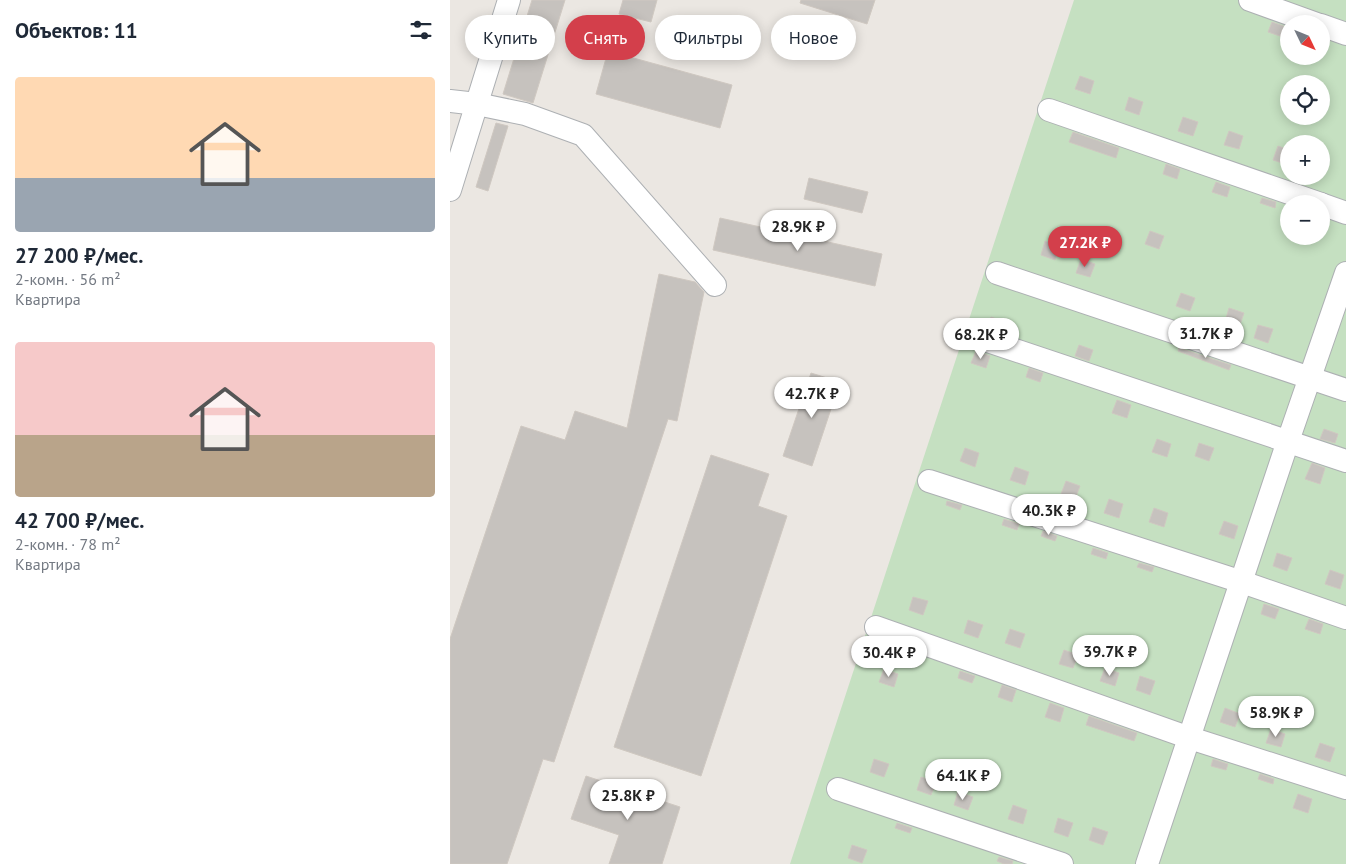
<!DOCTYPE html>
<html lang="ru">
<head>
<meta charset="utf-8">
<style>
  body { margin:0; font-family:"PT Sans",sans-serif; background:#f6f6f7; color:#1f2937; height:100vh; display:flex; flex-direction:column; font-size:19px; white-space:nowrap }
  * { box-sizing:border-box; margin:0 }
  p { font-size:16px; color:#747a83 }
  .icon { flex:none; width:28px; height:28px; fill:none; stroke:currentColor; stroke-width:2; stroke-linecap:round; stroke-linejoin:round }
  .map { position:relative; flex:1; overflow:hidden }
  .sheet { display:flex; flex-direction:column; background:#fff; width:450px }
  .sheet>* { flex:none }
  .guide { position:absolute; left:15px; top:15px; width:475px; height:45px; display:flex; gap:10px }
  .needle { width:32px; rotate:133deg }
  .tools { position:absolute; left:830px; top:15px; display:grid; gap:10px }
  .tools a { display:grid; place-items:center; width:50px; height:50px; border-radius:50%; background:#fff; box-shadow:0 2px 12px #0003; font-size:25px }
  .price { position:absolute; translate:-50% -42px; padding:0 11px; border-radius:18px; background:#fff; color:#222; font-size:16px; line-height:32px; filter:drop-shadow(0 1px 2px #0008) }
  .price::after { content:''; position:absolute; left:50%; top:30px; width:15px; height:11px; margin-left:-8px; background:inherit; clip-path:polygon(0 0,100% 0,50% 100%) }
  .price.selected { background:#d33f4b; color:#fff }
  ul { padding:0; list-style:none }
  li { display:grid; align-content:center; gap:10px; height:265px; padding:0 15px }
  li span { display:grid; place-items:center; height:155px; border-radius:5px; color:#555 }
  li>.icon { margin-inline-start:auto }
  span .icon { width:90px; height:90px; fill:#fffc; stroke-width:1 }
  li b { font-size:21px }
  h2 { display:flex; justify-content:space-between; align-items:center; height:60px; padding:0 15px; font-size:21px }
  .tag { padding:0 18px; border-radius:22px; background:#fff; box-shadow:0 2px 12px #0003; font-size:18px; line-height:45px }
  .tag.selected { background:#d33f4b; color:#fff }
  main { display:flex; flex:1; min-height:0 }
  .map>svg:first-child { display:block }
  .green { fill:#c5e0c1; fill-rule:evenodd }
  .building { fill:#c6c2be; stroke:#cfc8c1 }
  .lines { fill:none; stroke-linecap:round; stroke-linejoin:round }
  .minor-casing { stroke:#adb0b3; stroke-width:24 }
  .minor { stroke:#fff; stroke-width:22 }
</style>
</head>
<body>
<main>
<section class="sheet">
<h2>Объектов: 11<svg class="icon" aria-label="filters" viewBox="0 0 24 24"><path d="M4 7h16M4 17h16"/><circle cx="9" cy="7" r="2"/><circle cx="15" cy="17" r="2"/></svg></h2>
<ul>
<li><span style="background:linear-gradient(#ffd9b3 65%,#9aa5b1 0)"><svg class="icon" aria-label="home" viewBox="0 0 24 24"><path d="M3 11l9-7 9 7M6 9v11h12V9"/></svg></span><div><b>27 200 ₽/мес.</b><p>2-комн. · 56 m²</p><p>Квартира</p></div></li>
<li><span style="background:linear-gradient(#f6c9c9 60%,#b9a48a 0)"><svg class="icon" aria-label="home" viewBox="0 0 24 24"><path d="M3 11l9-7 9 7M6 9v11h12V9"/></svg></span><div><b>42 700 ₽/мес.</b><p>2-комн. · 78 m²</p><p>Квартира</p></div></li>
</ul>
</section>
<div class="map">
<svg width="896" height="864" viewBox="0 0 896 864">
  <rect width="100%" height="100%" fill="#ebe7e2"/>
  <!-- green -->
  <path class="green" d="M 624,0 L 896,0 L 896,864 L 340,864 ZM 839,24 L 871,24 L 871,56 L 839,56 ZM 839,84 L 871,84 L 871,116 L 839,116 ZM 839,144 L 871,144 L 871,176 L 839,176 ZM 839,204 L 871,204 L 871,236 L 839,236 Z"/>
  <!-- building -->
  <g class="building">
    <path d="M 82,0 L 115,0 L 83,103 L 53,94 Z"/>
    <path d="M 173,0 L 207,0 L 201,22 L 169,14 Z"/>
    <path d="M 351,0 L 425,0 L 417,24 L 350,3 Z"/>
    <path d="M 822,22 L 836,27 L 833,37 L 818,32 Z"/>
    <path d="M 158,51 L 282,85 L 270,128 L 146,94 Z"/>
    <path d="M 630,76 L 644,81 L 640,94 L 625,89 Z"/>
    <path d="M 679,97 L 693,102 L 689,115 L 675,110 Z"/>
    <path d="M 733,117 L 748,122 L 743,136 L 728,131 Z"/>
    <path d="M 46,123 L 58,126 L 38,191 L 26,187 Z"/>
    <path d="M 779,131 L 793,136 L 789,149 L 774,145 Z"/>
    <path d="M 623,132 L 669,148 L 666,158 L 619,142 Z"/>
    <path d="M 828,146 L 839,150 L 839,165 L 823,160 Z"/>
    <path d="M 716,164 L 730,169 L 727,179 L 713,174 Z"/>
    <path d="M 359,178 L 418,192 L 412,213 L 354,199 Z"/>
    <path d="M 766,182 L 780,187 L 777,197 L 762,192 Z"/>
    <path d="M 812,198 L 826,202 L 825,208 L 810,203 Z"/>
    <path d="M 270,218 L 432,254 L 425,286 L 263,250 Z"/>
    <path d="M 700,231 L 714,236 L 709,249 L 695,244 Z"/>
    <path d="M 595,241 L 610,246 L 605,260 L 591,255 Z"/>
    <path d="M 631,259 L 645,264 L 640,277 L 626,273 Z"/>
    <path d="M 209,274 L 245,282 L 254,292 L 227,421 L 218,419 L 104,762 L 93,759 L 57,864 L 0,864 L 0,639 L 71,426 L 115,440 L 125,411 L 177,428 Z"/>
    <path d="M 731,293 L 745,298 L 740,311 L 726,306 Z"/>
    <path d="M 779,308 L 794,313 L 789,327 L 775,322 Z"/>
    <path d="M 541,317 L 555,322 L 552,332 L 538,327 Z"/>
    <path d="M 808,325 L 823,329 L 818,343 L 804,338 Z"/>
    <path d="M 629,345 L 643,350 L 639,361 L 625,356 Z"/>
    <path d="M 729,348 L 781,365 L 779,370 L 728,351 Z"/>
    <path d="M 526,351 L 540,356 L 536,368 L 521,363 Z"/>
    <path d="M 579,368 L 593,373 L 590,382 L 576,377 Z"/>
    <path d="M 361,373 L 390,382 L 362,466 L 333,456 Z"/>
    <path d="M 667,400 L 681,405 L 677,418 L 662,413 Z"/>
    <path d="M 874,429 L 888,434 L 885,443 L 870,439 Z"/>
    <path d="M 707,439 L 721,444 L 717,457 L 702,452 Z"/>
    <path d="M 749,443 L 764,448 L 759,461 L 745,456 Z"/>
    <path d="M 515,448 L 529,453 L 525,467 L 510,461 Z"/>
    <path d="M 261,455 L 319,474 L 308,506 L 337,516 L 251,776 L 164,747 Z"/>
    <path d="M 862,463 L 875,468 L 870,484 L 855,479 Z"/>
    <path d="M 565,467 L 579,472 L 575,485 L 560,480 Z"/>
    <path d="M 616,481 L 630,486 L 625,499 L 611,494 Z"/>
    <path d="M 659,499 L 673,504 L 669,518 L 654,513 Z"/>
    <path d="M 497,501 L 512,505 L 510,510 L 496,505 Z"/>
    <path d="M 704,508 L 718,513 L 714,527 L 699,522 Z"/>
    <path d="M 554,519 L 569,524 L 567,530 L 552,525 Z"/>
    <path d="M 774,521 L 788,526 L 784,539 L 769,534 Z"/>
    <path d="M 593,531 L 607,536 L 605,541 L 591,536 Z"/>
    <path d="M 643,548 L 658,553 L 656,559 L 641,554 Z"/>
    <path d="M 827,553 L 842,558 L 837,571 L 823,566 Z"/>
    <path d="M 689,563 L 704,567 L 702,572 L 687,567 Z"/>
    <path d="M 880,570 L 894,575 L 890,589 L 875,584 Z"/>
    <path d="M 463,597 L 478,601 L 473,615 L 459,610 Z"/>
    <path d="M 814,604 L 829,609 L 825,619 L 811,614 Z"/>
    <path d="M 859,619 L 873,624 L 870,634 L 855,629 Z"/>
    <path d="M 518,620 L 533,625 L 528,638 L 514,633 Z"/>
    <path d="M 560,629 L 575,634 L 570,648 L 555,643 Z"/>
    <path d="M 614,650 L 628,655 L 623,668 L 609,664 Z"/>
    <path d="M 655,668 L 669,673 L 665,686 L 650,681 Z"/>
    <path d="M 434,669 L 448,674 L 444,687 L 429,682 Z"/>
    <path d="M 510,671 L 525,676 L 522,683 L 508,678 Z"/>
    <path d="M 690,676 L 705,681 L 700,695 L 686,690 Z"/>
    <path d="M 552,685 L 566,690 L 562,702 L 548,697 Z"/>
    <path d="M 600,703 L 614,708 L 610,722 L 595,717 Z"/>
    <path d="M 775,708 L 790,714 L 785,727 L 770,722 Z"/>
    <path d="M 639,716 L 687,733 L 684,741 L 636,725 Z"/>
    <path d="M 821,729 L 835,734 L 831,747 L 816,743 Z"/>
    <path d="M 870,743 L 885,748 L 880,762 L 865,757 Z"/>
    <path d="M 424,759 L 439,764 L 434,777 L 420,772 Z"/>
    <path d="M 763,759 L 778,764 L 776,770 L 761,766 Z"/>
    <path d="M 810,774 L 824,779 L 823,784 L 808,779 Z"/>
    <path d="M 136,776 L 230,807 L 212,864 L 159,864 L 169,835 L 121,819 Z"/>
    <path d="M 471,777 L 486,782 L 481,795 L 467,790 Z"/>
    <path d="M 508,792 L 523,797 L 518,810 L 504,805 Z"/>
    <path d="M 848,794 L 862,799 L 858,813 L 843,808 Z"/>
    <path d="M 563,805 L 577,810 L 573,824 L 558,819 Z"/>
    <path d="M 608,818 L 623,823 L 618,837 L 604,832 Z"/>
    <path d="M 447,823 L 462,828 L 460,833 L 445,828 Z"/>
    <path d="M 643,827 L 658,832 L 653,845 L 639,840 Z"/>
    <path d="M 402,845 L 417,850 L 412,863 L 398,858 Z"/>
    <path d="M 549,857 L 563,861 L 562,864 L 554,864 L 547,861 Z"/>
  </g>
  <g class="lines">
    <defs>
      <g id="minor">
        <path d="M 800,0 L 867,24"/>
        <path d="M 871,25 L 896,34"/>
        <path d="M 0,101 L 27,104 L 75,114 L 133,135 L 265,285"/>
        <path d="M 599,110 L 871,204"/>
        <path d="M 0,190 L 59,0"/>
        <path d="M 871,204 L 896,213"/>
        <path d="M 547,273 L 896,390"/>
        <path d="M 529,338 L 896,461"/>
        <path d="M 479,481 L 792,582 L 896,618"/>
        <path d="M 426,627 L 740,738 L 896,788"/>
        <path d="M 388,789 L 612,864"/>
        <path d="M 697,864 L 838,441 L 896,273"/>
      </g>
    </defs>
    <!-- minor casing -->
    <use href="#minor" class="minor-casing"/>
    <!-- minor -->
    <use href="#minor" class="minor"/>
  </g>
</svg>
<div class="tools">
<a><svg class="needle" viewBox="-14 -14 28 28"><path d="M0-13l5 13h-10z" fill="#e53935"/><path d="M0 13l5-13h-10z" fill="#747a83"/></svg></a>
<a><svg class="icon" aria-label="locate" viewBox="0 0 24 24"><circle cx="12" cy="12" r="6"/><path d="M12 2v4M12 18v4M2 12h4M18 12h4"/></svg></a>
<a>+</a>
<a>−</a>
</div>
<b class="price" style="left:348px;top:252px">28.9K ₽</b>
<b class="price selected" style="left:635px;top:268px">27.2K ₽</b>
<b class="price" style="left:756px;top:359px">31.7K ₽</b>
<b class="price" style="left:531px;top:360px">68.2K ₽</b>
<b class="price" style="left:362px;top:419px">42.7K ₽</b>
<b class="price" style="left:599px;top:536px">40.3K ₽</b>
<b class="price" style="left:660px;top:677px">39.7K ₽</b>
<b class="price" style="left:439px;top:678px">30.4K ₽</b>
<b class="price" style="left:826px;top:738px">58.9K ₽</b>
<b class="price" style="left:513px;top:801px">64.1K ₽</b>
<b class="price" style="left:178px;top:821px">25.8K ₽</b>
<div class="guide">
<a class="tag">Купить</a>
<a class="tag selected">Снять</a>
<a class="tag">Фильтры</a>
<a class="tag">Новое</a>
</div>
</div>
</main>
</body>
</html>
